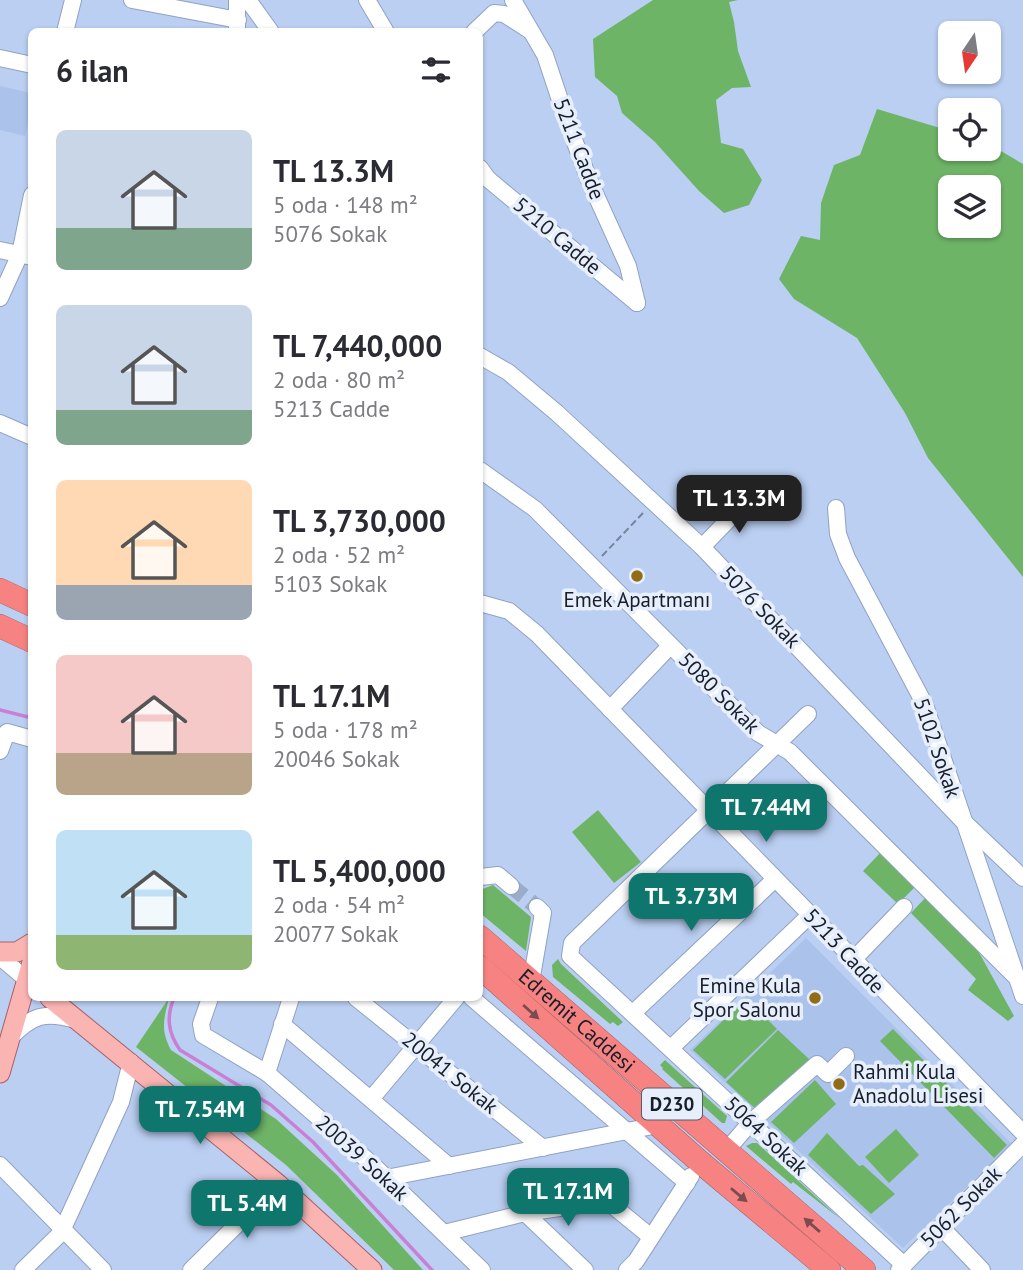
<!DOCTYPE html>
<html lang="tr">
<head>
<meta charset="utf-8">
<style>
  body { margin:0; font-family:"PT Sans",sans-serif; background:#f7f7f7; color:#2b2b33; height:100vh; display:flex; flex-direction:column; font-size:26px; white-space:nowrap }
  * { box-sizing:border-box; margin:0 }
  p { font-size:23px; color:#7c7c81 }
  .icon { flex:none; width:38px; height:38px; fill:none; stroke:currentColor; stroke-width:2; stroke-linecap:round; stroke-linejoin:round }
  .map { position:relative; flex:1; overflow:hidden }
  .details { position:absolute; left:28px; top:28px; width:455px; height:973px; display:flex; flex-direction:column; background:#fff; border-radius:10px; box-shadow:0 2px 5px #0004 }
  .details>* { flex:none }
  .needle { width:46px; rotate:193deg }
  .controls { position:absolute; left:938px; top:21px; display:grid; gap:14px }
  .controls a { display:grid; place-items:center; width:63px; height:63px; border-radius:10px; background:#fff; box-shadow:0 2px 5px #0004; font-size:35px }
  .price { position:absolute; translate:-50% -60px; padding:0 16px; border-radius:14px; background:#0f766e; color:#fff; font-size:23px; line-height:46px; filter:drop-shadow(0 2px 4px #0008) }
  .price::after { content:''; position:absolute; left:50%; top:42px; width:21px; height:16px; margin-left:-10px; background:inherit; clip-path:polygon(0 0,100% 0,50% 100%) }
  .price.current { background:#222; color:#fff }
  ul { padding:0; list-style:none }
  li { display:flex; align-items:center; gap:21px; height:175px; padding:0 28px }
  li span { display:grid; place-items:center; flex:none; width:196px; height:140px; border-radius:10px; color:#555 }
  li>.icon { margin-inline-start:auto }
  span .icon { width:84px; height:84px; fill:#fffc; stroke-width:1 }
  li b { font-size:30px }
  h2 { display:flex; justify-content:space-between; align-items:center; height:84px; padding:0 28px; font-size:30px }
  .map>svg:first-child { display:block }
  .built { fill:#abc2eb }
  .green { fill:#6eb467; fill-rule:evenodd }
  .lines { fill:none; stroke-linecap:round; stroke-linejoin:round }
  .stream { stroke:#c980d4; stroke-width:3.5 }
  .minor-tunnel { stroke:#9aacca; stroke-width:16; stroke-dasharray:16 8; stroke-linecap:butt }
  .minor-casing { stroke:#90a2c3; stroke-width:18 }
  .major-casing { stroke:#a86063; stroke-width:21 }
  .highway-casing { stroke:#a86063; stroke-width:24 }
  .path { stroke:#76849e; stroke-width:2; stroke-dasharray:7 3.5; stroke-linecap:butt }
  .minor { stroke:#fff; stroke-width:16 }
  .major { stroke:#fab5b3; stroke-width:19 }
  .highway { stroke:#f68381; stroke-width:23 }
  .oneway { fill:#7b4b51 }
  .poi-dot { fill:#926c14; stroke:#e7effd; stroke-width:2.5 }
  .labels { text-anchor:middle; stroke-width:7; stroke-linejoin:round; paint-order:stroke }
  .shield { fill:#e7effd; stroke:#555d69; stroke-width:2 }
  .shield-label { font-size:19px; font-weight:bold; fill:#171e2a }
  .street-label { font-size:21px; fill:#171e2a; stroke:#e7effd }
  .poi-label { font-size:21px; fill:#171e2a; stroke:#e7effd }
</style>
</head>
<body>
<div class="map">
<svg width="1023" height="1270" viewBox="0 0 1023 1270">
  <rect width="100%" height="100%" fill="#bbcff2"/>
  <!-- built -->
  <g class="built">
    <path d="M 0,86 L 31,93 L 31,110 L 25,136 L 0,130 Z"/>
    <path d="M 806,938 L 1012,1144 L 903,1248 L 690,1050 Z"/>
  </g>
  <!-- green -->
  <g class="green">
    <path d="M 653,0 L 738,0 L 729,2 L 734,22 L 738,51 L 751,87 L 732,88 L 716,100 L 721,143 L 743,149 L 762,180 L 749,205 L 724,213 L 699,191 L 655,142 L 622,113 L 617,96 L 595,77 L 593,39 Z"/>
    <path d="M 877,109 L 950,131 L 950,149 L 989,149 L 989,144 L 1023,164 L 1023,577 L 928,458 L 905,413 L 857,338 L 794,299 L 779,279 L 801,236 L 820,240 L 821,203 L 834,165 L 860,155 ZM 950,187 L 989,187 L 989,226 L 950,226 Z"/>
    <path d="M 598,810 L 641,862 L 614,883 L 572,832 Z"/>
    <path d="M 882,851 L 917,885 L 898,904 L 863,871 Z"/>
    <path d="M 493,885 L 531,917 L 526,951 L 480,913 L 480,890 Z"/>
    <path d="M 927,896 L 976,947 L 1014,1016 L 1008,1021 L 968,990 L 976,979 L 911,913 Z"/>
    <path d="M 558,959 L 561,964 L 623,1022 L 618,1026 L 613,1022 L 610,1024 L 553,977 L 552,965 Z"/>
    <path d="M 169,998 C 164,1019 160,1029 171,1050 L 276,1119 L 337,1175 L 423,1270 L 394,1270 L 286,1165 L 136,1047 Z"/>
    <path d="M 746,998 L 777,1029 L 725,1079 L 693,1050 Z"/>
    <path d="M 893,1029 L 1007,1145 L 994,1158 L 880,1041 Z"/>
    <path d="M 778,1030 L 810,1060 L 758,1111 L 726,1082 Z"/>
    <path d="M 665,1060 L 727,1116 L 725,1123 L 722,1123 L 662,1069 L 663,1068 L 660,1065 Z"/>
    <path d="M 815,1080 L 836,1104 L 794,1143 L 771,1122 Z"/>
    <path d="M 896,1129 L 919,1155 L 889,1183 L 865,1157 Z"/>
    <path d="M 827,1133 L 859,1166 L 863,1165 L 895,1194 L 871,1214 L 808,1155 Z"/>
    <path d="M 752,1143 L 757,1143 L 839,1218 L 793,1182 L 791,1184 L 746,1146 Z"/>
  </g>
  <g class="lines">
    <!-- stream -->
    <g class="stream">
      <path d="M 0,710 L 32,718"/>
      <path d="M 174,998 C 166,1017 168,1033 180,1050 L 271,1105 L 313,1142 L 432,1270"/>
    </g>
    <!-- minor-tunnel -->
    <path class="minor-tunnel" d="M 511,886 L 537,907"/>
    <defs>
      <g id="minor">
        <path d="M 132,0 L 238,20"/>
        <path d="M 237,0 L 237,32"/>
        <path d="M 248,0 L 271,32"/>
        <path d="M 367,0 L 386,32"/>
        <path d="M 513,0 L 545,55 L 566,118 L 589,180 L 628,266 L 637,303"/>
        <path d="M 65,32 L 73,0"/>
        <path d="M 474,32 L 494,13 L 504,14 L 529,30"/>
        <path d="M 0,58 L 32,65"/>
        <path d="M 480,168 L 488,179 L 637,303"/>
        <path d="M 0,250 L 32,257"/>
        <path d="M 0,298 L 20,254 L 32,195"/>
        <path d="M 480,356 L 508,372 L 557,413 L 702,547 L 962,820 L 1023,878"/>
        <path d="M 0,423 L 32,437"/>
        <path d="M 480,470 L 535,509 L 758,733 L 790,752 L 1016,977"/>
        <path d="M 836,508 L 838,534 L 847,558 L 925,705 L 1023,996"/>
        <path d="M 702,547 L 733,515 L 735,502"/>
        <path d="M 480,603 L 509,611 L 537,634 L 1023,1133"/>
        <path d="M 610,709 L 670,646"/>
        <path d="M 808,714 L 572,943 L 570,956 L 904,1265"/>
        <path d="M 0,751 L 7,732 L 32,739"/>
        <path d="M 480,877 L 498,875 L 511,886"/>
        <path d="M 0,957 L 26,979"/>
        <path d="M 854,959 L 904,907"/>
        <path d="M 531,982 L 543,913 L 537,907"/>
        <path d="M 210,998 L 201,1024 L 203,1035 L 267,1073"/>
        <path d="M 291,998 L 267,1073 L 373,1165 L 482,1270"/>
        <path d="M 356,998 L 543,1148"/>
        <path d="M 472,998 L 687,1183"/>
        <path d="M 633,1013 L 775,879"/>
        <path d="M 282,1024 L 449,1166"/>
        <path d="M 10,1038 C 32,1015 45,1011 76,1020"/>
        <path d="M 671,1048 L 810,915"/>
        <path d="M 371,1099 L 456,998"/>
        <path d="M 726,1151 L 751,1122 L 817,1064 L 828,1074 L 846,1056"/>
        <path d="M 0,1165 L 103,1270"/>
        <path d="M 386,1178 L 658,1125"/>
        <path d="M 525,1213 L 585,1270"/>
        <path d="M 941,1227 L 982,1270"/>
        <path d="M 444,1233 L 525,1213 L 607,1201 L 651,1237"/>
        <path d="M 23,1270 L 61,1233 L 121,1102 L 131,1062"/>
        <path d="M 191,1270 L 278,1184"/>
        <path d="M 627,1270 L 636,1261 L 691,1176"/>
        <path d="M 899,1270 L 1023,1144"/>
      </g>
      <g id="major">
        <path d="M 0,952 L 17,952 L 32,943"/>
        <path d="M 50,998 L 278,1184 L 372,1270"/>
        <path d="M 0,1073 L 32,962"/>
      </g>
      <g id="highway">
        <path d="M 0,590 L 32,605"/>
        <path d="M 0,626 L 32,641"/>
        <path id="s1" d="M 480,937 L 864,1270"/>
        <path d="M 480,967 L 700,1162 L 829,1270"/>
      </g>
    </defs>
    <!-- minor casing -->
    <use href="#minor" class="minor-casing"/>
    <!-- major casing -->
    <use href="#major" class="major-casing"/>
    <!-- highway casing -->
    <use href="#highway" class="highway-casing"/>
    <!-- path -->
    <path class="path" d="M 602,556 L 643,513"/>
    <!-- minor -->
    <use href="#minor" class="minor"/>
    <!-- major -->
    <use href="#major" class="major"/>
    <!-- highway -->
    <use href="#highway" class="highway"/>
  </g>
  <!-- one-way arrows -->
  <defs><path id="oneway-solid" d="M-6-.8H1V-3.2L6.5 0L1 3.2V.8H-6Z" transform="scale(1.75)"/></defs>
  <g class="oneway">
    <use href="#oneway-solid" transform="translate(531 1012) rotate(42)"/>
    <use href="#oneway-solid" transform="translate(739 1195) rotate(40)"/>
    <use href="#oneway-solid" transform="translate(812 1225) rotate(-139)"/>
  </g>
  <!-- markers -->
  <g class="poi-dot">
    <circle cx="637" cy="576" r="7"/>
    <circle cx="815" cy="998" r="7"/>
    <circle cx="839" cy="1084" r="7"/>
  </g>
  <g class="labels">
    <!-- shield labels -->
    <rect class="shield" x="642" y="1088.5" width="60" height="31" rx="5"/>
    <g class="shield-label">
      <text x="672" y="1111">D230</text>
    </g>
    <!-- street labels -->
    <g class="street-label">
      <text transform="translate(579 149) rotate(69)" y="7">5211 Cadde</text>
      <text transform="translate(557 236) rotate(40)" y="7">5210 Cadde</text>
      <text transform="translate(760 607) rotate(46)" y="7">5076 Sokak</text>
      <text transform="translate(719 693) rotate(45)" y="7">5080 Sokak</text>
      <text transform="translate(937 748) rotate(71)" y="7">5102 Sokak</text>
      <text transform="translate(844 951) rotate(47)" y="7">5213 Cadde</text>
      <text dy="7" stroke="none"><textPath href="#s1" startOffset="128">Edremit Caddesi</textPath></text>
      <text transform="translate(450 1073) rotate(39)" y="7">20041 Sokak</text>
      <text transform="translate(766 1136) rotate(43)" y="7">5064 Sokak</text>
      <text transform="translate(362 1158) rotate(42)" y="7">20039 Sokak</text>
      <text transform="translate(961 1207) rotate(-45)" y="7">5062 Sokak</text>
    </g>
    <!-- poi labels -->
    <g class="poi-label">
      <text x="637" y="607">Emek Apartmanı</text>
      <text x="801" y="993" text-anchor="end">Emine Kula<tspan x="801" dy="24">Spor Salonu</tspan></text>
      <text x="853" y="1079" text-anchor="start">Rahmi Kula<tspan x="853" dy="24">Anadolu Lisesi</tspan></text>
    </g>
  </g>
</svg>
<div class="controls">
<a><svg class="needle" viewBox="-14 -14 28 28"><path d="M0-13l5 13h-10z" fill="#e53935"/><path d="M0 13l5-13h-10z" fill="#7c7c81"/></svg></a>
<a><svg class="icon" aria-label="locate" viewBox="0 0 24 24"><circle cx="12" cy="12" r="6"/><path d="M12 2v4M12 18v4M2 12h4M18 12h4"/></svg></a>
<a><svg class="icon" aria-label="layers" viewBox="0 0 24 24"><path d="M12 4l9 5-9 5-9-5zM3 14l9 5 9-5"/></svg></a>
</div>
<b class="price current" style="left:739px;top:535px">TL 13.3M</b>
<b class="price" style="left:766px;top:844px">TL 7.44M</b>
<b class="price" style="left:691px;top:933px">TL 3.73M</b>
<b class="price" style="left:200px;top:1146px">TL 7.54M</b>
<b class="price" style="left:568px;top:1228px">TL 17.1M</b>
<b class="price" style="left:247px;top:1240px">TL 5.4M</b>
<section class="details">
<h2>6 ilan<svg class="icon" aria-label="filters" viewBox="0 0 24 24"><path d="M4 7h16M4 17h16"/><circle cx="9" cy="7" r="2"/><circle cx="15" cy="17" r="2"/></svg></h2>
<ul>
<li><span style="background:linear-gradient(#c9d6e8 70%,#7fa58c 0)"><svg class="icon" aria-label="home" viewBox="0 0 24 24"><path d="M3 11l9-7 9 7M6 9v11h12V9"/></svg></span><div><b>TL 13.3M</b><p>5 oda · 148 m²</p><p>5076 Sokak</p></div></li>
<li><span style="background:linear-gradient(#c9d6e8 75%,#7fa58c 0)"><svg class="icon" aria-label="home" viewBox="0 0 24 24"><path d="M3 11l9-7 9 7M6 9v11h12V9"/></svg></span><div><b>TL 7,440,000</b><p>2 oda · 80 m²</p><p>5213 Cadde</p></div></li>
<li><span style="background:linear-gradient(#ffd9b3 75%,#9aa5b1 0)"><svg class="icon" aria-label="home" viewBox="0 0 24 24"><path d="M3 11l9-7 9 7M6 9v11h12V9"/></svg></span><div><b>TL 3,730,000</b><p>2 oda · 52 m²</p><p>5103 Sokak</p></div></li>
<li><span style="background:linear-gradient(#f6c9c9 70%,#b9a48a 0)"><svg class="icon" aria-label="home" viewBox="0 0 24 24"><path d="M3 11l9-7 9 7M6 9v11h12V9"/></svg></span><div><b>TL 17.1M</b><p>5 oda · 178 m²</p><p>20046 Sokak</p></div></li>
<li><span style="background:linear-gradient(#bfe0f5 75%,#8fb573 0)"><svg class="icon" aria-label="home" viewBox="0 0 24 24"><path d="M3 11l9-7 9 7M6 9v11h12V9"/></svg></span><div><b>TL 5,400,000</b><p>2 oda · 54 m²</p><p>20077 Sokak</p></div></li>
</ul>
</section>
</div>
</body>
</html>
